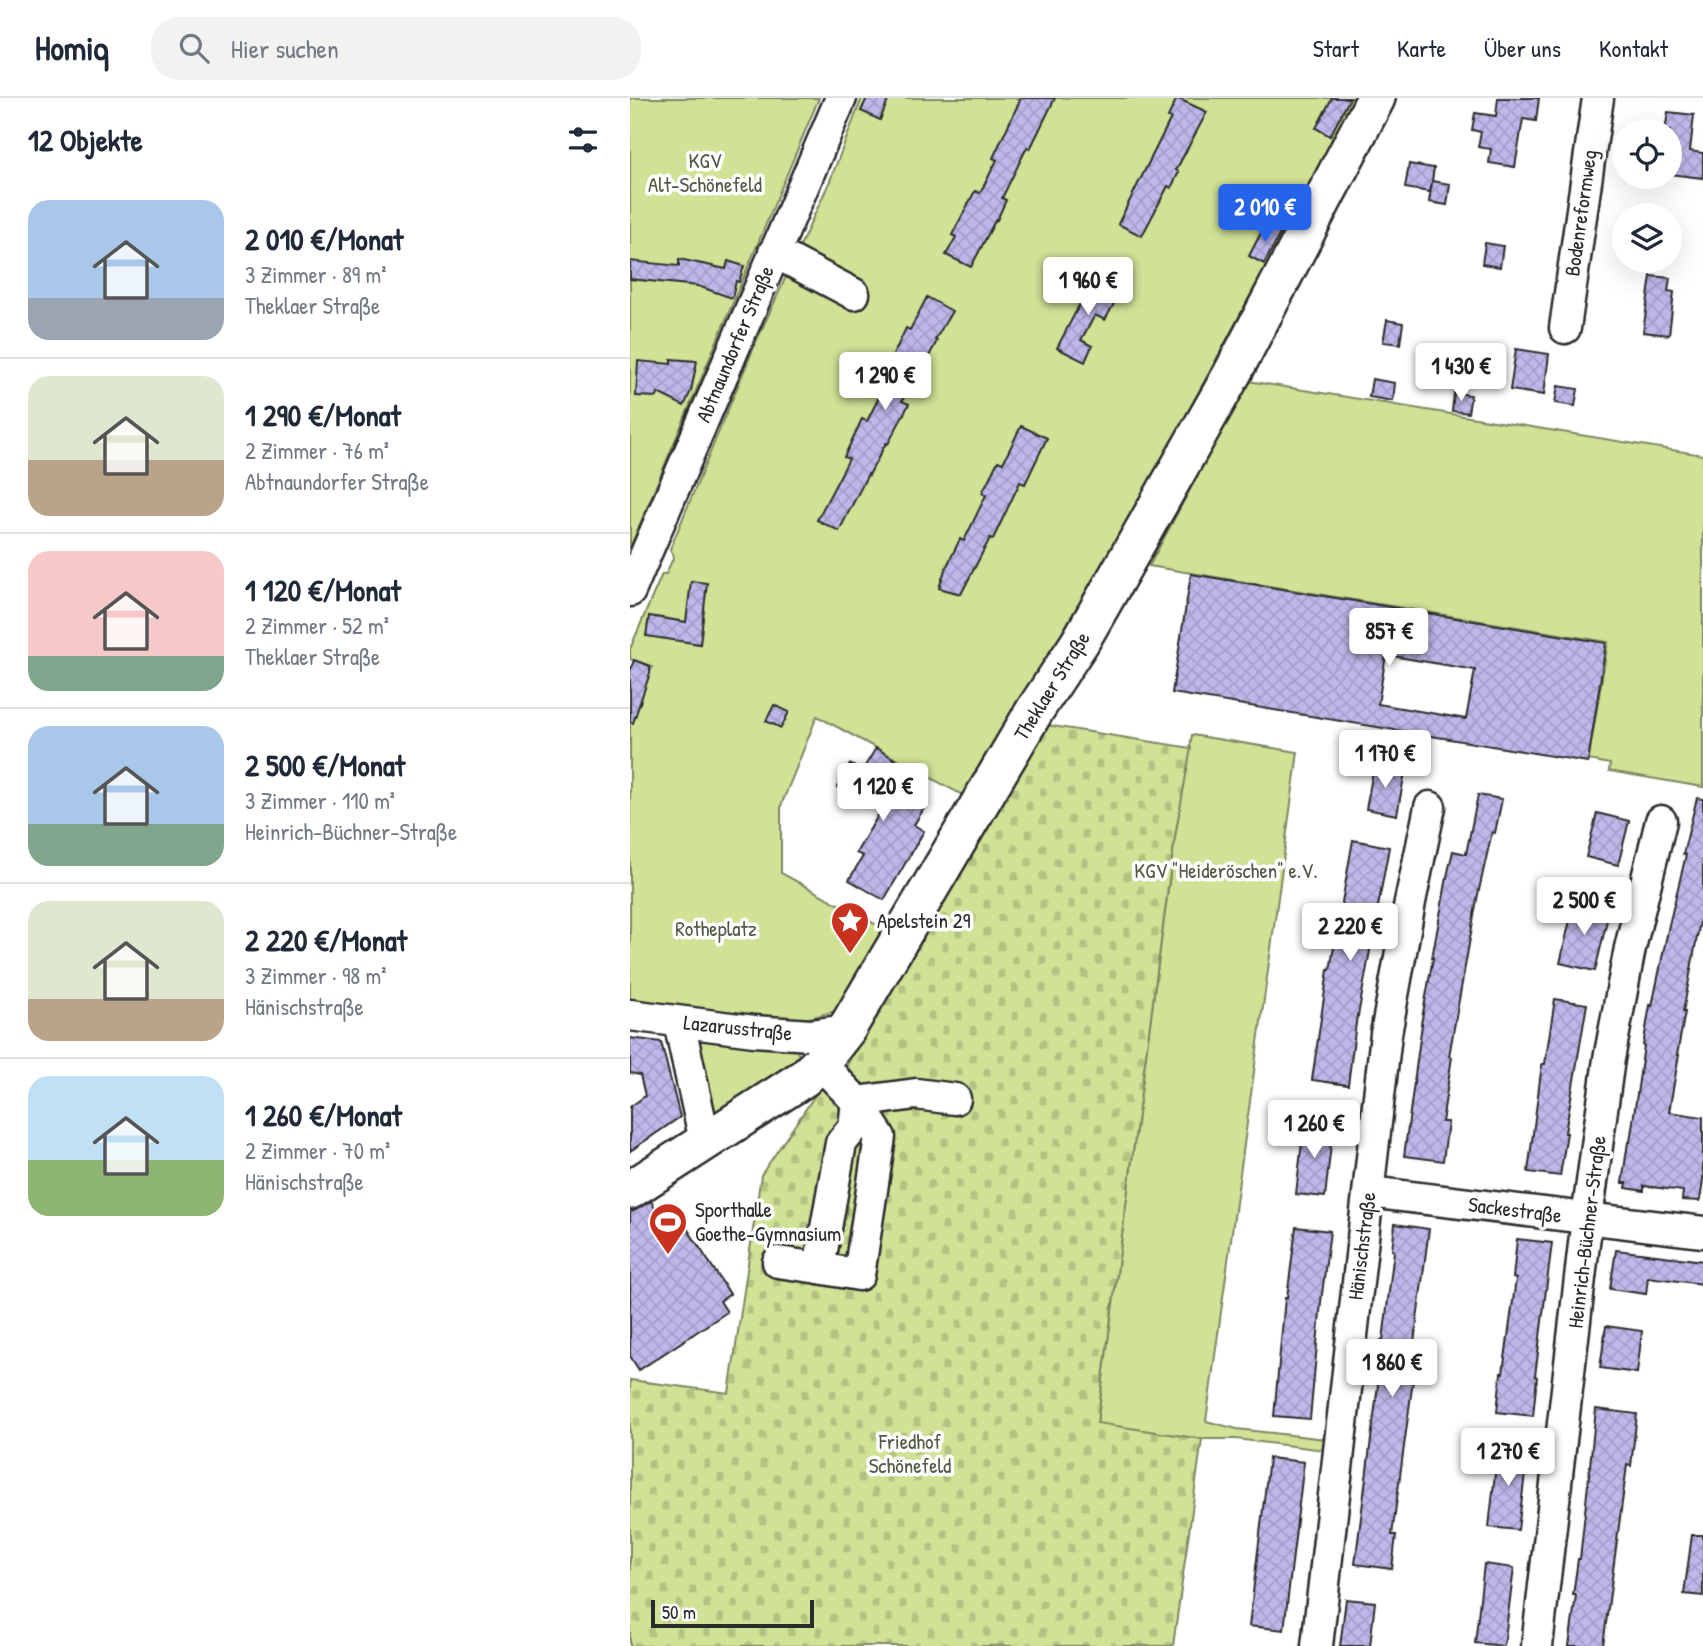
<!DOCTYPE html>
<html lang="de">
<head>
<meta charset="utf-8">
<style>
  body { margin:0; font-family:"Patrick Hand",sans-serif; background:#f2f2f3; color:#1f2937; height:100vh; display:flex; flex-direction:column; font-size:26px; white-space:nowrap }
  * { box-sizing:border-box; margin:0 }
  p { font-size:23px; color:#747a83 }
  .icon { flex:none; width:38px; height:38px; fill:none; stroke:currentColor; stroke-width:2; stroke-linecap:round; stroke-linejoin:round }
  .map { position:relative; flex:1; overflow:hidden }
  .sheet { display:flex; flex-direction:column; background:#fff; width:630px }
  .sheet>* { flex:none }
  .tools { position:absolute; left:982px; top:21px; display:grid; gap:14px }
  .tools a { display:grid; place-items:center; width:70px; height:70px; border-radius:50%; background:#fff; box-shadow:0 7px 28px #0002; font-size:35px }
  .scale { position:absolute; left:21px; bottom:18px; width:163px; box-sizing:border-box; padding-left:7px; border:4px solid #2b2b2b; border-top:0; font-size:19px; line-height:24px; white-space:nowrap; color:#2b2b2b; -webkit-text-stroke:5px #fff; paint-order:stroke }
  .price { position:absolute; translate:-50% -60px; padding:0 16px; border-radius:7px; background:#fff; color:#222; font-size:23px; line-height:46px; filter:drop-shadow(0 2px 4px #0008) }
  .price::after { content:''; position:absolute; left:50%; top:42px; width:21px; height:16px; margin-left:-10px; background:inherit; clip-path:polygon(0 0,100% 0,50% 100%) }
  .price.selected { background:#2563eb; color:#fff }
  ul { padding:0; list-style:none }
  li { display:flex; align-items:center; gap:21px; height:175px; padding:0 28px }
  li+li { border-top:2px solid #e0e1e3 }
  li span { display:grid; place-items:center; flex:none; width:196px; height:140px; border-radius:21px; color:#555 }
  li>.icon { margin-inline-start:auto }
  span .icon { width:84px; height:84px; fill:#fffc; stroke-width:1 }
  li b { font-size:30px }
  h2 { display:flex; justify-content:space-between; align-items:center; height:84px; padding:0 28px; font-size:30px }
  header { display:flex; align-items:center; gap:42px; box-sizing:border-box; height:98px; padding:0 35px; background:#fff; border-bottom:2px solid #e0e1e3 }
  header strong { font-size:33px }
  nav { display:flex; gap:38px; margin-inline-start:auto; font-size:24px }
  .search { width:490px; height:63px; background:#f2f2f3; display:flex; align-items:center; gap:18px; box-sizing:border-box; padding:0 24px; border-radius:28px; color:#747a83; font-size:26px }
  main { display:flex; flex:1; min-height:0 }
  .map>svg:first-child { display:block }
  .green { fill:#cfe296; stroke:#7d8660; stroke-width:2 }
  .cemetery { fill:url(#cemetery-stones); stroke:#7d8660; stroke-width:2 }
  .building { fill:url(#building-cross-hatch); stroke:#2b2b2b; stroke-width:2; fill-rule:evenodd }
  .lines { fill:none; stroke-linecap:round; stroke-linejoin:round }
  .minor-casing { stroke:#2b2b2b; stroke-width:35 }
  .major-casing { stroke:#2b2b2b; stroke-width:42 }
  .minor { stroke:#fff; stroke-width:30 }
  .major { stroke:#fff; stroke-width:37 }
  .labels { text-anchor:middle; stroke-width:7; stroke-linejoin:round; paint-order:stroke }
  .park-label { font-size:21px; fill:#545946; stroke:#fff }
  .street-label { font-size:21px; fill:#2b2b2b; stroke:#fff }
  .poi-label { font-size:21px; fill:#2b2b2b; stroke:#fff; text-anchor:start }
</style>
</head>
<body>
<header>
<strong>Homiq</strong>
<div class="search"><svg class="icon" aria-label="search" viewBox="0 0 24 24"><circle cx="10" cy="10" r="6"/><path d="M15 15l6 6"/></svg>Hier suchen</div>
<nav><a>Start</a><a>Karte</a><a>Über uns</a><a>Kontakt</a></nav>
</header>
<main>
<section class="sheet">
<h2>12 Objekte<svg class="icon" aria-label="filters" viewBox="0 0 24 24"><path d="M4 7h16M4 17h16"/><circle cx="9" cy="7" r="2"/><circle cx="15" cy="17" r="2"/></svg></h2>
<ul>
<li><span style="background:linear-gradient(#a9c7e8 70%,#9aa5b1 0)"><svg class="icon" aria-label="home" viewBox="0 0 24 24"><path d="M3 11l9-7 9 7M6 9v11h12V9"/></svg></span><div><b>2 010 €/Monat</b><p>3 Zimmer · 89 m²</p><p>Theklaer Straße</p></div></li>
<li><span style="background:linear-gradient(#dfe7d0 60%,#b9a48a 0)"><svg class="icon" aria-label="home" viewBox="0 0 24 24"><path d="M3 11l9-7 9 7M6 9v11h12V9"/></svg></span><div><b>1 290 €/Monat</b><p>2 Zimmer · 76 m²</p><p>Abtnaundorfer Straße</p></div></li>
<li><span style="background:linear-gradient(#f6c9c9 75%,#7fa58c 0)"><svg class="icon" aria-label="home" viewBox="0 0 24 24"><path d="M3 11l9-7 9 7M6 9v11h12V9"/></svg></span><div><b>1 120 €/Monat</b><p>2 Zimmer · 52 m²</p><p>Theklaer Straße</p></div></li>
<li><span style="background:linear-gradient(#a9c7e8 70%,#7fa58c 0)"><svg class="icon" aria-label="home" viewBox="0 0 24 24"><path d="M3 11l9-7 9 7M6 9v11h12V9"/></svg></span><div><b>2 500 €/Monat</b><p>3 Zimmer · 110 m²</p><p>Heinrich-Büchner-Straße</p></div></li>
<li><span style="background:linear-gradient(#dfe7d0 70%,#b9a48a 0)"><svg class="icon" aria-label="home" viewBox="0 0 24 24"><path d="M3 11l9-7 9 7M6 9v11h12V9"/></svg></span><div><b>2 220 €/Monat</b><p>3 Zimmer · 98 m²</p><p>Hänischstraße</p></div></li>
<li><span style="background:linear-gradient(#bfe0f5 60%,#8fb573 0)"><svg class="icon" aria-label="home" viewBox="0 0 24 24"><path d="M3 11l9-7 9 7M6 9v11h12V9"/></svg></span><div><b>1 260 €/Monat</b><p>2 Zimmer · 70 m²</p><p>Hänischstraße</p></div></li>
</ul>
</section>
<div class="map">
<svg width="1073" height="1548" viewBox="0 0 1073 1548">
  <defs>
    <pattern id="cemetery-stones" width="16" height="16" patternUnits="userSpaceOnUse" patternTransform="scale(1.75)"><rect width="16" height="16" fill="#cfe296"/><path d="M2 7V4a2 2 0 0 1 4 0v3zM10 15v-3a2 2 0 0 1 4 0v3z" fill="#b2c281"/></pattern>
    <pattern id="building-cross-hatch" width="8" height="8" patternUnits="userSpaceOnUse" patternTransform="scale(1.75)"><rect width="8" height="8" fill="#bdb8e9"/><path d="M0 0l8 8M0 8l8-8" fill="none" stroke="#a39ec8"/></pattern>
  </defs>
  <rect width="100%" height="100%" fill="#fff"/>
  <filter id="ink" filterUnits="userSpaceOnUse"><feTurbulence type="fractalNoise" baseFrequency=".0143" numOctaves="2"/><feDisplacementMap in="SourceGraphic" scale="14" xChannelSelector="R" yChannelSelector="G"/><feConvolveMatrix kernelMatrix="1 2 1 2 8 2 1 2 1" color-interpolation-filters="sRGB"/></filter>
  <g filter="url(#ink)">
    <!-- green -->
    <g class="green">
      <path d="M 0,0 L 189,0 L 0,450 Z"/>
      <path d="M 232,0 L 726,0 L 526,374 L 336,699 L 187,618 L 151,708 L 151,775 L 258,833 L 206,913 L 161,925 L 0,907 L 0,596 L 11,599 L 22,569 L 0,561 L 0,551 L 32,476 L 36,476 L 44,458 L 40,451 L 126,244 L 199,85 Z"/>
      <path d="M 618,283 L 1073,357 L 1073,689 L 979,673 L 980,666 L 959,662 L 958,664 L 978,544 L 519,468 Z"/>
      <path d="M 562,637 L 668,654 L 576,1323 L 607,1331 L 695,1341 L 694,1352 L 606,1341 L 572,1341 L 467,1326 L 545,738 Z"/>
      <path d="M 61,935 L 166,948 L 170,963 L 84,1018 Z"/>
    </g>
    <!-- cemetery -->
    <path class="cemetery" d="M 416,627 L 561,650 L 545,738 L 467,1325 L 572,1341 L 543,1548 L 0,1548 L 0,1282 L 99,1295 L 131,1077 L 192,987 L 214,972 Z"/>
    <!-- building -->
    <g class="building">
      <path d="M 237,0 L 259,0 L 250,22 L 231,13 Z"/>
      <path d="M 391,0 L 425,0 L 400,51 L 397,49 L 372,100 L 376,102 L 367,122 L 366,121 L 341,169 L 316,157 L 326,139 L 322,137 L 345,93 L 350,95 L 367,62 L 363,60 Z"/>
      <path d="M 547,0 L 577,14 L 546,72 L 549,74 L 541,90 L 538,88 L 512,138 L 488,126 L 541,20 L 538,19 Z"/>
      <path d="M 702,0 L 720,0 L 700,38 L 686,30 Z"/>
      <path d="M 868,0 L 909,0 L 906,23 L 893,21 L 885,69 L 859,65 L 861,51 L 848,49 L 851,34 L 842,32 L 845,15 L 866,18 Z"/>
      <path d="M 1038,14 L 1064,17 L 1060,53 L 1073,55 L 1073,80 L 1040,76 L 1040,33 L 1035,33 Z"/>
      <path d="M 779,66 L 804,70 L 802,83 L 820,86 L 817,107 L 799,104 L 802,84 L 800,94 L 775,90 Z"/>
      <path d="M 636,125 L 651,134 L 634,166 L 619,158 Z"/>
      <path d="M 855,145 L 873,148 L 870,169 L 852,166 Z"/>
      <path d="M 49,161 L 96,171 L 98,163 L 114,168 L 109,184 L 106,183 L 102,200 L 68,188 L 0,181 L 0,163 L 49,168 Z"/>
      <path d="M 462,178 L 491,193 L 475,222 L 465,217 L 451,242 L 462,248 L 455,264 L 427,250 L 456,194 L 454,193 Z"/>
      <path d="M 1021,178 L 1040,180 L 1038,193 L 1044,194 L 1039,237 L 1013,234 Z"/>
      <path d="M 297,199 L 322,213 L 305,242 L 307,243 L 298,260 L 295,258 L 272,303 L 279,306 L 258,346 L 256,345 L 239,377 L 238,376 L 209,433 L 187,422 L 219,361 L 214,359 L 232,321 L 237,323 L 261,276 L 255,273 L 269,245 L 276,230 L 280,232 Z"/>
      <path d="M 757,222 L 773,225 L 770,246 L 753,244 Z"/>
      <path d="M 886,251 L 919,256 L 914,297 L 880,292 Z"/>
      <path d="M 41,261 L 67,263 L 61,293 L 54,308 L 28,295 L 27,299 L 6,298 L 8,263 L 41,266 Z"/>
      <path d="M 742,281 L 765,285 L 763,303 L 739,299 Z"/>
      <path d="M 928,288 L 948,291 L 945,308 L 925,305 Z"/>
      <path d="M 824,295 L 841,297 L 838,315 L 822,313 Z"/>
      <path d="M 391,328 L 417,340 L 395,386 L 390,384 L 363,441 L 360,440 L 331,496 L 309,490 L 315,472 L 330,441 L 334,443 L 356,397 L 352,395 L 368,363 L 373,365 Z"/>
      <path d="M 561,476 L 976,545 L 958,664 L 542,595 ZM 756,557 L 845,572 L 836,621 L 748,606 Z"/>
      <path d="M 61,483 L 77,485 L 70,546 L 16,538 L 19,518 L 56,524 Z"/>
      <path d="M 4,562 L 20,568 L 20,575 L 3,625 L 0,624 L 0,573 Z"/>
      <path d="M 144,607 L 159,614 L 151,630 L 136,623 Z"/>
      <path d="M 246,650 L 269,664 L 258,683 L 297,705 L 284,727 L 294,733 L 254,802 L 219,782 L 233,758 L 226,755 L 250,714 L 207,689 L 220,666 L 232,673 Z"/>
      <path d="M 744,668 L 775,674 L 767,717 L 736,711 Z"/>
      <path d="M 848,697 L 872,701 L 865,735 L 862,734 L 847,801 L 819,958 L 822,959 L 812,1024 L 818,1024 L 813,1063 L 774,1058 L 792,926 L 791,926 L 803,860 L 802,860 L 818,774 L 823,753 L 836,756 Z"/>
      <path d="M 1067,700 L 1073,701 L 1073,823 L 1070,823 L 1053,914 L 1055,914 L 1047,957 L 1049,957 L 1039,1014 L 1073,1019 L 1073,1082 L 1070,1103 L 1052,1102 L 1053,1093 L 1014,1088 L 1014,1093 L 996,1090 L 997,1085 L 992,1085 L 998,1044 L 1000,1044 L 1014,948 L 1013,948 L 1020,907 L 1022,908 L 1039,827 L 1056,757 L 1053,756 Z"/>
      <path d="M 967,715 L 999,723 L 988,767 L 956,759 Z"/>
      <path d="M 723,742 L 759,749 L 728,918 L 727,917 L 718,987 L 682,982 L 698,872 L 700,872 Z"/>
      <path d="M 944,805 L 979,814 L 965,873 L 930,865 Z"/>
      <path d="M 925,901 L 957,906 L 935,1035 L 937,1035 L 930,1078 L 898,1074 L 912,966 L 915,966 Z"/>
      <path d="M 0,940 L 31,944 L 50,1019 L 0,1053 L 0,1009 L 15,998 L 10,977 L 0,975 Z"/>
      <path d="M 674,1026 L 703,1029 L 695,1099 L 666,1096 Z"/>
      <path d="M 21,1103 L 31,1121 L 45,1112 L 100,1196 L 90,1203 L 97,1214 L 9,1272 L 0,1258 L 0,1115 Z"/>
      <path d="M 765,1126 L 799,1131 L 784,1245 L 787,1246 L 783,1282 L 762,1437 L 766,1437 L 762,1471 L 725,1466 L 749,1279 L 747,1278 L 751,1242 L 753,1242 L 764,1153 L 762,1152 Z"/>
      <path d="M 666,1129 L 700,1133 L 691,1204 L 680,1321 L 644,1318 L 655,1200 L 657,1200 Z"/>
      <path d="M 887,1141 L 922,1145 L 905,1278 L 907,1279 L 903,1318 L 867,1314 L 871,1275 L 873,1275 L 886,1181 L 883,1180 Z"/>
      <path d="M 986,1152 L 1073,1163 L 1073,1186 L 1018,1179 L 1016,1196 L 980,1191 Z"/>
      <path d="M 976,1228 L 1012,1233 L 1007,1275 L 970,1270 Z"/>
      <path d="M 966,1311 L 1007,1316 L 1001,1368 L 997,1367 L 973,1548 L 939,1548 L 946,1497 L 943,1497 L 948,1461 L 950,1461 Z"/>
      <path d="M 868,1349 L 898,1352 L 888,1432 L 859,1429 Z"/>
      <path d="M 639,1360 L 674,1364 L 654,1532 L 619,1528 Z"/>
      <path d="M 1062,1437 L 1073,1437 L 1073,1498 L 1054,1496 Z"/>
      <path d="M 854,1466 L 884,1470 L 874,1548 L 845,1545 Z"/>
      <path d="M 716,1501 L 745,1504 L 740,1548 L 710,1548 Z"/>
    </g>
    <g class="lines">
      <defs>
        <g id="minor">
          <path d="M 144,154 L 224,196"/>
          <path d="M 935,230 L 968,0"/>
          <path d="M 0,493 L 211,0"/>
          <path d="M 0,917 L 124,933 L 180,937 L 216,932"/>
          <path d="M 49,924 L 75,1043"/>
          <path d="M 190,965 L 227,1004 L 286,996 L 325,1001"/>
          <path d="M 227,1004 L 250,1039 L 229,1177 L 189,1170 L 211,1045 L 224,1029 Z"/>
          <path d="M 739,1094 L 1073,1134"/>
          <path d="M 148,1164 L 189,1170"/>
          <path d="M 687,1548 L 756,936 L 780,804 L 800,709"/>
          <path d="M 907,1548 L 957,1120 L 979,961 L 1000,850 L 1031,723"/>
        </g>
        <path id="major" d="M 0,1092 L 174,980 L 190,965 L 216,932 L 405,612 L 450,544 L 503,451 L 602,276 L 746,0"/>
      </defs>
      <!-- minor casing -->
      <use href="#minor" class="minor-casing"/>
      <!-- major casing -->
      <use href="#major" class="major-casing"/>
      <!-- minor -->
      <use href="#minor" class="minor"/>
      <!-- major -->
      <use href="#major" class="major"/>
    </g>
  </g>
  <!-- icons -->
  <defs>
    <symbol id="sight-pin" viewBox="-11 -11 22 30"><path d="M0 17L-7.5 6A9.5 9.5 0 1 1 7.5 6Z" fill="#c8321e" stroke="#fff"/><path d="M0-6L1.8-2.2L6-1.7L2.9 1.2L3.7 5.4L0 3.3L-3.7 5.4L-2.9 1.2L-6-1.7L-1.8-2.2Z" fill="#fff"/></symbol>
    <symbol id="stadium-pin" viewBox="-11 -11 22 30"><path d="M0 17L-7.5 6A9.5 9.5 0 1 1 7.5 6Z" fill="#c8321e" stroke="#fff"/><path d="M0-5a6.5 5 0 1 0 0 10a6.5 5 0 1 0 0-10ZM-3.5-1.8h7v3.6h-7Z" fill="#fff"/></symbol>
  </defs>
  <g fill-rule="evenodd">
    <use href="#sight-pin" x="198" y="801" width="44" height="60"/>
    <use href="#stadium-pin" x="16" y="1102" width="44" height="60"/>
  </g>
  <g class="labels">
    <!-- park labels -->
    <g class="park-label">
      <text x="75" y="70">KGV<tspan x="75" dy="24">Alt-Schönefeld</tspan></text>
      <text x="596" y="780">KGV "Heideröschen" e.V.</text>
      <text x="86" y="838">Rotheplatz</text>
      <text x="280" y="1351">Friedhof<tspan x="280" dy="24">Schönefeld</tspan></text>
    </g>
    <!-- street labels -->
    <g class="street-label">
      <text transform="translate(951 115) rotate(-82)" y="7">Bodenreformweg</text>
      <text transform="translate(105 246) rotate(-67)" y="7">Abtnaundorfer Straße</text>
      <text transform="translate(422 588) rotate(-58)" y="7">Theklaer Straße</text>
      <text transform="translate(108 930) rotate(6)" y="7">Lazarusstraße</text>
      <text transform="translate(885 1112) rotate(7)" y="7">Sackestraße</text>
      <text transform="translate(957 1134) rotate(-83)" y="7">Heinrich-Büchner-Straße</text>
      <text transform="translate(732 1148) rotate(-83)" y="7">Hänischstraße</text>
    </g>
    <!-- poi labels -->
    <g class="poi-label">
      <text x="247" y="830">Apelstein 29</text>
      <text x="65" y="1119">Sporthalle<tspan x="65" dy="24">Goethe-Gymnasium</tspan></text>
    </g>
  </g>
</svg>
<div class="tools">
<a><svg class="icon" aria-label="locate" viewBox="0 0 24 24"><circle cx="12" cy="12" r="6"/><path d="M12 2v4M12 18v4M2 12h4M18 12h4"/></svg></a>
<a><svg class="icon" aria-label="layers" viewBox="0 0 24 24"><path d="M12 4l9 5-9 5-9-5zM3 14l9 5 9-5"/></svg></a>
</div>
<div class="scale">50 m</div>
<b class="price selected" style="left:635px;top:146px">2 010 €</b>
<b class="price" style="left:458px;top:219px">1 960 €</b>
<b class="price" style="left:831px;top:305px">1 430 €</b>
<b class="price" style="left:255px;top:314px">1 290 €</b>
<b class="price" style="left:759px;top:570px">857 €</b>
<b class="price" style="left:755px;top:692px">1 170 €</b>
<b class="price" style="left:253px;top:725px">1 120 €</b>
<b class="price" style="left:954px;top:839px">2 500 €</b>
<b class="price" style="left:720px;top:865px">2 220 €</b>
<b class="price" style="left:684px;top:1062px">1 260 €</b>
<b class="price" style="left:762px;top:1301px">1 860 €</b>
<b class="price" style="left:878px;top:1390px">1 270 €</b>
</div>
</main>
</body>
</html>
